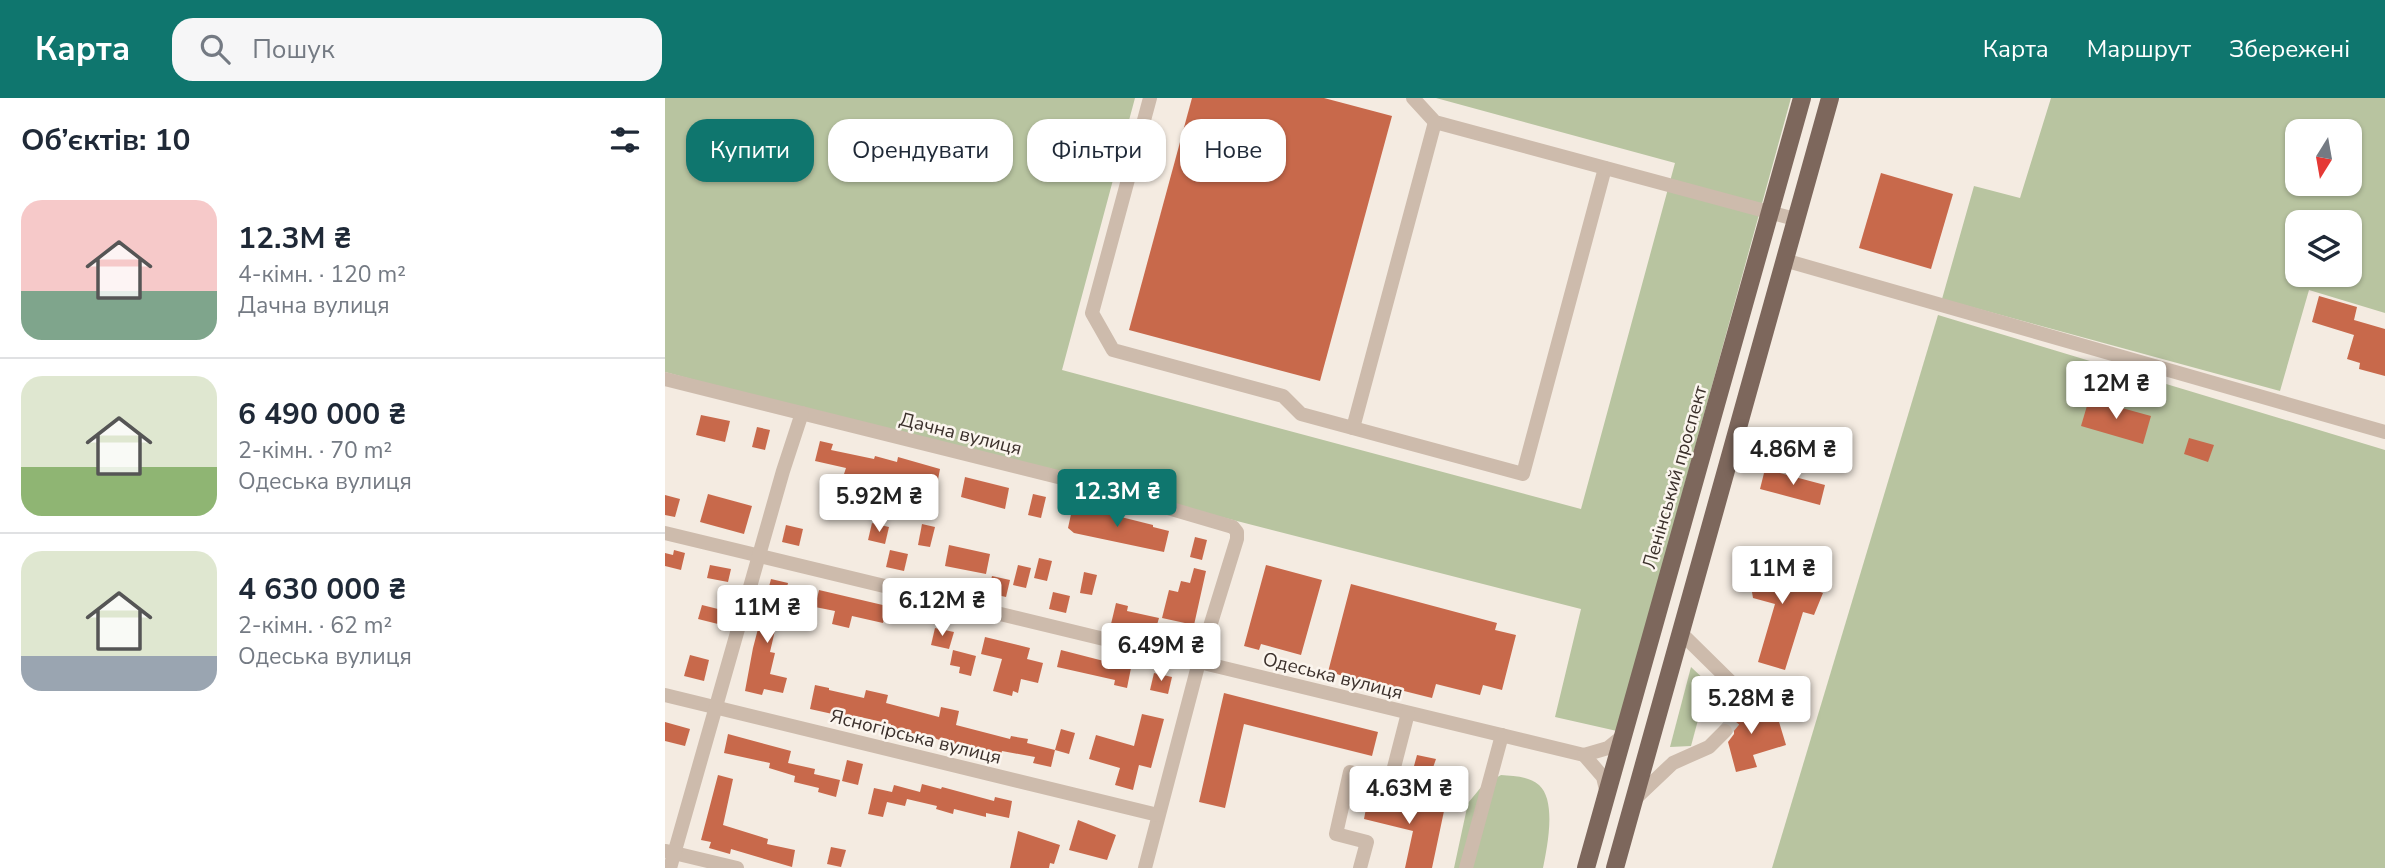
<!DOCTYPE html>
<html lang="uk">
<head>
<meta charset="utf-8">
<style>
  body { margin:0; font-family:"Nunito Sans",sans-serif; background:#f6f6f7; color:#1f2937; height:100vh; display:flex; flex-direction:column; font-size:26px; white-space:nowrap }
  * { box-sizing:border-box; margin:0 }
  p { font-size:23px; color:#747a83 }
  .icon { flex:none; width:38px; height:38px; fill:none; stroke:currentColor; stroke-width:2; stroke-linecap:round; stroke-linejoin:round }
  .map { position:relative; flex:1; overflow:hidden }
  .panel { display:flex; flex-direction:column; background:#fff; width:665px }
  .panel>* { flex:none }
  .guide { position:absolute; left:21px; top:21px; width:665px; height:63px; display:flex; gap:14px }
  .needle { width:46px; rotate:191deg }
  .tools { position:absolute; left:1620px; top:21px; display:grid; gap:14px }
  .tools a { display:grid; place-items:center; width:77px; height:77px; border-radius:14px; background:#fff; box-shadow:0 2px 5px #0004; font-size:35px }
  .price { position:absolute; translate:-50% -60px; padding:0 16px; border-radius:7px; background:#fff; color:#222; font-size:23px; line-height:46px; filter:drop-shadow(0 2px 4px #0008) }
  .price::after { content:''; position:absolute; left:50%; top:42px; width:21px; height:16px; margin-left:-10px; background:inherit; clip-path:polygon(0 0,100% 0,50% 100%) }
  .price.on { background:#0f766e; color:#fff }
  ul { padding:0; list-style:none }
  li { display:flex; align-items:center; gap:21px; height:175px; padding:0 21px }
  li+li { border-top:2px solid #e0e1e3 }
  li span { display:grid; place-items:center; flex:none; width:196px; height:140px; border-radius:21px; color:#555 }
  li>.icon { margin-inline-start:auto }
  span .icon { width:84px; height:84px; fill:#fffc; stroke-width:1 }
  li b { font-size:30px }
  h2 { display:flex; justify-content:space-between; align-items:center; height:84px; padding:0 21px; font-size:30px }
  .tag { padding:0 24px; border-radius:21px; background:#fff; box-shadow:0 2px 5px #0004; font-size:24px; line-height:63px }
  .tag.on { background:#0f766e; color:#fff }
  header { display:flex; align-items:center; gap:42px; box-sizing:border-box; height:98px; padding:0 35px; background:#0f766e; color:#fff }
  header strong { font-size:33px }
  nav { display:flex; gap:38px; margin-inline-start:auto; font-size:24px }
  .search { width:490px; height:63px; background:#f6f6f7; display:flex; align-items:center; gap:18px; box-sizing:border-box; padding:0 24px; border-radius:21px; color:#747a83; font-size:26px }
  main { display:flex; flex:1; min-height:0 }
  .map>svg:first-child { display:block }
  .green { fill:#b8c4a0; fill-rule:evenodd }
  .building { fill:#c8694b }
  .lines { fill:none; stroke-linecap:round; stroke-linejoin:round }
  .minor-tunnel { stroke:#cfc6bd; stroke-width:14; stroke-dasharray:14 7; stroke-linecap:butt }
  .minor { stroke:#cdbbac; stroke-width:14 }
  .major { stroke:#7d675c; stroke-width:18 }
  .labels { text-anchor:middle; stroke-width:5; stroke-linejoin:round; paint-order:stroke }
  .street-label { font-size:19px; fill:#3b302b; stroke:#fbf5ee }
</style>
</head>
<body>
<header>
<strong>Карта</strong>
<div class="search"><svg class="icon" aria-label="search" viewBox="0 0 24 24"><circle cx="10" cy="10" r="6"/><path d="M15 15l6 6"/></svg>Пошук</div>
<nav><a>Карта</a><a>Маршрут</a><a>Збережені</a></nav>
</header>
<main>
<section class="panel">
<h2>Об’єктів: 10<svg class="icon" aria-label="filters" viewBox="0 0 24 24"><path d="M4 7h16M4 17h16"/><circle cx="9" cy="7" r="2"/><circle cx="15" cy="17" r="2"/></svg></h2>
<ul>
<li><span style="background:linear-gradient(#f6c9c9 65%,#7fa58c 0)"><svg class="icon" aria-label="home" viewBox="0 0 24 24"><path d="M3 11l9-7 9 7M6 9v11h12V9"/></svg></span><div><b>12.3M ₴</b><p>4-кімн. · 120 m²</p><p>Дачна вулиця</p></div></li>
<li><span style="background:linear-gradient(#dfe7d0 65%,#8fb573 0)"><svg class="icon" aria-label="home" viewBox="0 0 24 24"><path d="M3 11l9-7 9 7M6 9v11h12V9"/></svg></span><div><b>6 490 000 ₴</b><p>2-кімн. · 70 m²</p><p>Одеська вулиця</p></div></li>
<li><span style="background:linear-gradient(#dfe7d0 75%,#9aa5b1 0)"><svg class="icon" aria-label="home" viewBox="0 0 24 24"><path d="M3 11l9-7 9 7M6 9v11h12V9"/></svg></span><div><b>4 630 000 ₴</b><p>2-кімн. · 62 m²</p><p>Одеська вулиця</p></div></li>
</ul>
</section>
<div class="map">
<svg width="1720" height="770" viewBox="0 0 1720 770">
  <rect width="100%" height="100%" fill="#f4ebe1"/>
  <!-- green -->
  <g class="green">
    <path d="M 0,0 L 470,0 L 397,272 L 916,411 L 1010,65 L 771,0 L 1126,0 L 952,633 L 890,619 L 916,511 L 193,326 L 0,274 Z"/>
    <path d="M 1386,0 L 1720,0 L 1720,215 L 1644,192 L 1615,293 L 1277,201 L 1309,88 L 1355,100 ZM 1633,33 L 1685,33 L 1685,86 L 1633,86 ZM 1633,124 L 1685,124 L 1685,177 L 1633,177 Z"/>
    <path d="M 1273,217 L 1720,352 L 1720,770 L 1107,770 Z"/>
    <path d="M 1026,569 L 1043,585 L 1026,648 L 1005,649 Z"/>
    <path d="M 836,677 C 848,678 864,678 874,687 C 892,703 882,750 878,770 L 789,770 L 803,705 L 817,688 Z"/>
  </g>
  <!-- building -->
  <g class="building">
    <path d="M 527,0 L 659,0 L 727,18 L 655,283 L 464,232 Z"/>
    <path d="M 1216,75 L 1288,96 L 1266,171 L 1194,150 Z"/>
    <path d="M 1654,198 L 1692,209 L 1689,222 L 1720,231 L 1720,278 L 1694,271 L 1695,265 L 1682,261 L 1689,237 L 1647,224 Z"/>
    <path d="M 1424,301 L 1486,318 L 1478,346 L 1416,328 Z"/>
    <path d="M 36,317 L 65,323 L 60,344 L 31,337 Z"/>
    <path d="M 92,329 L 105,332 L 100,352 L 87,349 Z"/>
    <path d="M 1524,340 L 1549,347 L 1543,364 L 1519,356 Z"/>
    <path d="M 155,343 L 168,346 L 166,352 L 209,361 L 210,358 L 232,364 L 233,359 L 275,371 L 271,392 L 219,377 L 218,382 L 192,376 L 192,379 L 179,376 L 181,370 L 150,363 Z"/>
    <path d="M 1100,371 L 1160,387 L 1155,407 L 1095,391 Z"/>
    <path d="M 300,379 L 344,390 L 340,411 L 296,399 Z"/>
    <path d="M 43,396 L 87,408 L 79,436 L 35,424 Z"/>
    <path d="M 368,396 L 381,399 L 376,420 L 363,417 Z"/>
    <path d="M 0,397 L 15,401 L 10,419 L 0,417 Z"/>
    <path d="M 408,407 L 488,427 L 488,429 L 504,433 L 499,454 L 409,435 L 403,430 Z"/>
    <path d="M 207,425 L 224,429 L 220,446 L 203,442 Z"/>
    <path d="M 257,426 L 270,429 L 265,449 L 253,447 Z"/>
    <path d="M 121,427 L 138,431 L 134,448 L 117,444 Z"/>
    <path d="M 530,439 L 542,442 L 537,462 L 525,459 Z"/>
    <path d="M 284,447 L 325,456 L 321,476 L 280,468 Z"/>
    <path d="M 9,452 L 20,455 L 16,472 L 0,468 L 0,455 L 8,457 Z"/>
    <path d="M 225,452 L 243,456 L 239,473 L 221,469 Z"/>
    <path d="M 1110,457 L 1120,460 L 1121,469 L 1146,478 L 1144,490 L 1158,495 L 1149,517 L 1138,514 L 1120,572 L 1093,564 L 1110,506 L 1088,500 L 1083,471 L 1092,463 L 1101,467 Z"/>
    <path d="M 374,460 L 387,463 L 382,483 L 369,480 Z"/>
    <path d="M 45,467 L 66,471 L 63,484 L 42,480 Z"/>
    <path d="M 353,467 L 366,470 L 361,490 L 348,487 Z"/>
    <path d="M 601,467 L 657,482 L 636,557 L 596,546 L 594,552 L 579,548 Z"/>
    <path d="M 529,470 L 541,473 L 529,527 L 497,520 L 504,492 L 513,494 L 516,483 L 525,485 Z"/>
    <path d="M 419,474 L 432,477 L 427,497 L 415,495 Z"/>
    <path d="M 327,478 L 345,482 L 341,499 L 323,495 Z"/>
    <path d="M 106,481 L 123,485 L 119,502 L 117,502 L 105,554 L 110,555 L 105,576 L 122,580 L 118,595 L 99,591 L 97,597 L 80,593 L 88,550 Z"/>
    <path d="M 686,486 L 832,525 L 830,532 L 851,537 L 837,592 L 818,587 L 815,597 L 771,586 L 767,600 L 663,574 Z"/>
    <path d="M 154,492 L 222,508 L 218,525 L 187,518 L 184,530 L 167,526 L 170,513 L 150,509 Z"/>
    <path d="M 388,494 L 405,498 L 401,515 L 384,511 Z"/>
    <path d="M 451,505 L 463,508 L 462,513 L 494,520 L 489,537 L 446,526 Z"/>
    <path d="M 37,507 L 57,512 L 53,526 L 33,521 Z"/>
    <path d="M 270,530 L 289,534 L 284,551 L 266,547 Z"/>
    <path d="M 320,539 L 365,550 L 362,561 L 378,565 L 373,585 L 356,581 L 353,595 L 348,593 L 347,598 L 328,593 L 337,561 L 316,556 Z"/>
    <path d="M 288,552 L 311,558 L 306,578 L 294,575 L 295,569 L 285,567 Z"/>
    <path d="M 396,552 L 466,570 L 462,590 L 449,587 L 450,582 L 392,569 Z"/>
    <path d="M 25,557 L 44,562 L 39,583 L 19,578 Z"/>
    <path d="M 489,575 L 507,579 L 503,596 L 485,592 Z"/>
    <path d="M 150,587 L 164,590 L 164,592 L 199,600 L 201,592 L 223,597 L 221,605 L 274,619 L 276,609 L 294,613 L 291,627 L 345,641 L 346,638 L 363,641 L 362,645 L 390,652 L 386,669 L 368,665 L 370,659 L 337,653 L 336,657 L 301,651 L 269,640 L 225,630 L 226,626 L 191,618 L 190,621 L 145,611 Z"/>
    <path d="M 559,595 L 713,634 L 707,658 L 579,626 L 560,710 L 534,704 Z"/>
    <path d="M 1071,602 L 1067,616 L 1074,622 L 1079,623 L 1111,614 L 1121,647 L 1088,657 L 1092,669 L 1071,674 L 1063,644 L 1069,636 L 1069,630 L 1063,624 L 1058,624 L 1053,606 Z"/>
    <path d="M 477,616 L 499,621 L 486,670 L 474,667 L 468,692 L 450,687 L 455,670 L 424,661 L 431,637 L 469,648 Z"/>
    <path d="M 0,624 L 25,631 L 20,648 L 0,643 Z"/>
    <path d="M 396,631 L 410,635 L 404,656 L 390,652 Z"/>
    <path d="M 63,636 L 126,653 L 123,665 L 150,671 L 149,676 L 175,682 L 171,699 L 153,694 L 154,690 L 129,684 L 130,678 L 104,670 L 105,665 L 59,655 Z"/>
    <path d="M 752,657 L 771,661 L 763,684 L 746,679 Z"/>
    <path d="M 182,662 L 198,666 L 193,687 L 177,683 Z"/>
    <path d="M 53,677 L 68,681 L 58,727 L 103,741 L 102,746 L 130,752 L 127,769 L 66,751 L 65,756 L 44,750 L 46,744 L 36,742 Z"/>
    <path d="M 257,686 L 276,691 L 277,689 L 329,703 L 330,699 L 347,703 L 344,720 L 321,715 L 321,719 L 289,711 L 288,716 L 271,711 L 272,708 L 242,701 L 240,708 L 222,704 L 218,719 L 203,716 L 209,690 L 227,694 L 229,687 L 255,694 Z"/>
    <path d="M 704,695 L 779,713 L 767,770 L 740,770 L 748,733 L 699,721 Z"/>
    <path d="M 413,722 L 451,737 L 442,762 L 404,752 Z"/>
    <path d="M 353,733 L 395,747 L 389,766 L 385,765 L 384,770 L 345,770 Z"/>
    <path d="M 166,749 L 181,752 L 176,769 L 162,766 Z"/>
  </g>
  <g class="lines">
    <!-- minor-tunnel -->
    <path class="minor-tunnel" d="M 1060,633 L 1076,613"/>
    <!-- minor -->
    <g class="minor">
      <path d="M 485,0 L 427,215 L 448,252 L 618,298 L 636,316 L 858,376 L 940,70"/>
      <path d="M 748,0 L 770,24 L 1130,121"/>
      <path d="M 1119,162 L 1720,334"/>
      <path d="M 0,281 L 421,386 L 568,429 L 572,434 L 572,441 L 534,564 L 480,770"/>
      <path d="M 688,330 L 770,24"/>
      <path d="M 0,435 L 919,657 L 943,650 L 959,637"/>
      <path d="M 1015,534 L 1075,593 L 1086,600 L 1076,613"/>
      <path d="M 0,597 L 493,717"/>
      <path d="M 919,657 L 938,679 L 942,696"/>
      <path d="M 970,701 L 1008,665 L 1044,649 L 1060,633"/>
      <path d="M 1,753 L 72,770"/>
      <path d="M 5,770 L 118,373 L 137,315"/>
      <path d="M 695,770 L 702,744 L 671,736 L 685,674 L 725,685 L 743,615"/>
      <path d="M 801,770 L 837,637"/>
    </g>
    <!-- major -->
    <g class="major">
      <path d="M 921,770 L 1137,0"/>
      <path d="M 950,770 L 1165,0"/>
    </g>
  </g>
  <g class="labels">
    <!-- street labels -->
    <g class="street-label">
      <text transform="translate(296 335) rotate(14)" y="7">Дачна вулиця</text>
      <text transform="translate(1009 379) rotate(-74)" y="7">Ленінський проспект</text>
      <text transform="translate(668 577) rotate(14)" y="7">Одеська вулиця</text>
      <text transform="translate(251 638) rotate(14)" y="7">Ясногірська вулиця</text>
    </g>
  </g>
</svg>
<div class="tools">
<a><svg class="needle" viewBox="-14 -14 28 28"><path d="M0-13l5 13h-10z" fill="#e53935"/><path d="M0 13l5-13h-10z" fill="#747a83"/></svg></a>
<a><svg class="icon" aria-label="layers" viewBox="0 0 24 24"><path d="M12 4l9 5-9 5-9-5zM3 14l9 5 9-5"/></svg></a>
</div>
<b class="price" style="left:1451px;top:323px">12M ₴</b>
<b class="price" style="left:1128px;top:389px">4.86M ₴</b>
<b class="price on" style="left:452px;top:431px">12.3M ₴</b>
<b class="price" style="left:214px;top:436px">5.92M ₴</b>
<b class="price" style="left:1117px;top:508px">11M ₴</b>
<b class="price" style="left:277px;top:540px">6.12M ₴</b>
<b class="price" style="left:102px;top:547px">11M ₴</b>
<b class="price" style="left:496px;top:585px">6.49M ₴</b>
<b class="price" style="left:1086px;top:638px">5.28M ₴</b>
<b class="price" style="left:744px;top:728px">4.63M ₴</b>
<div class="guide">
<a class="tag on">Купити</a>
<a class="tag">Орендувати</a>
<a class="tag">Фільтри</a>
<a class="tag">Нове</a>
</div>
</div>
</main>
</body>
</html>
